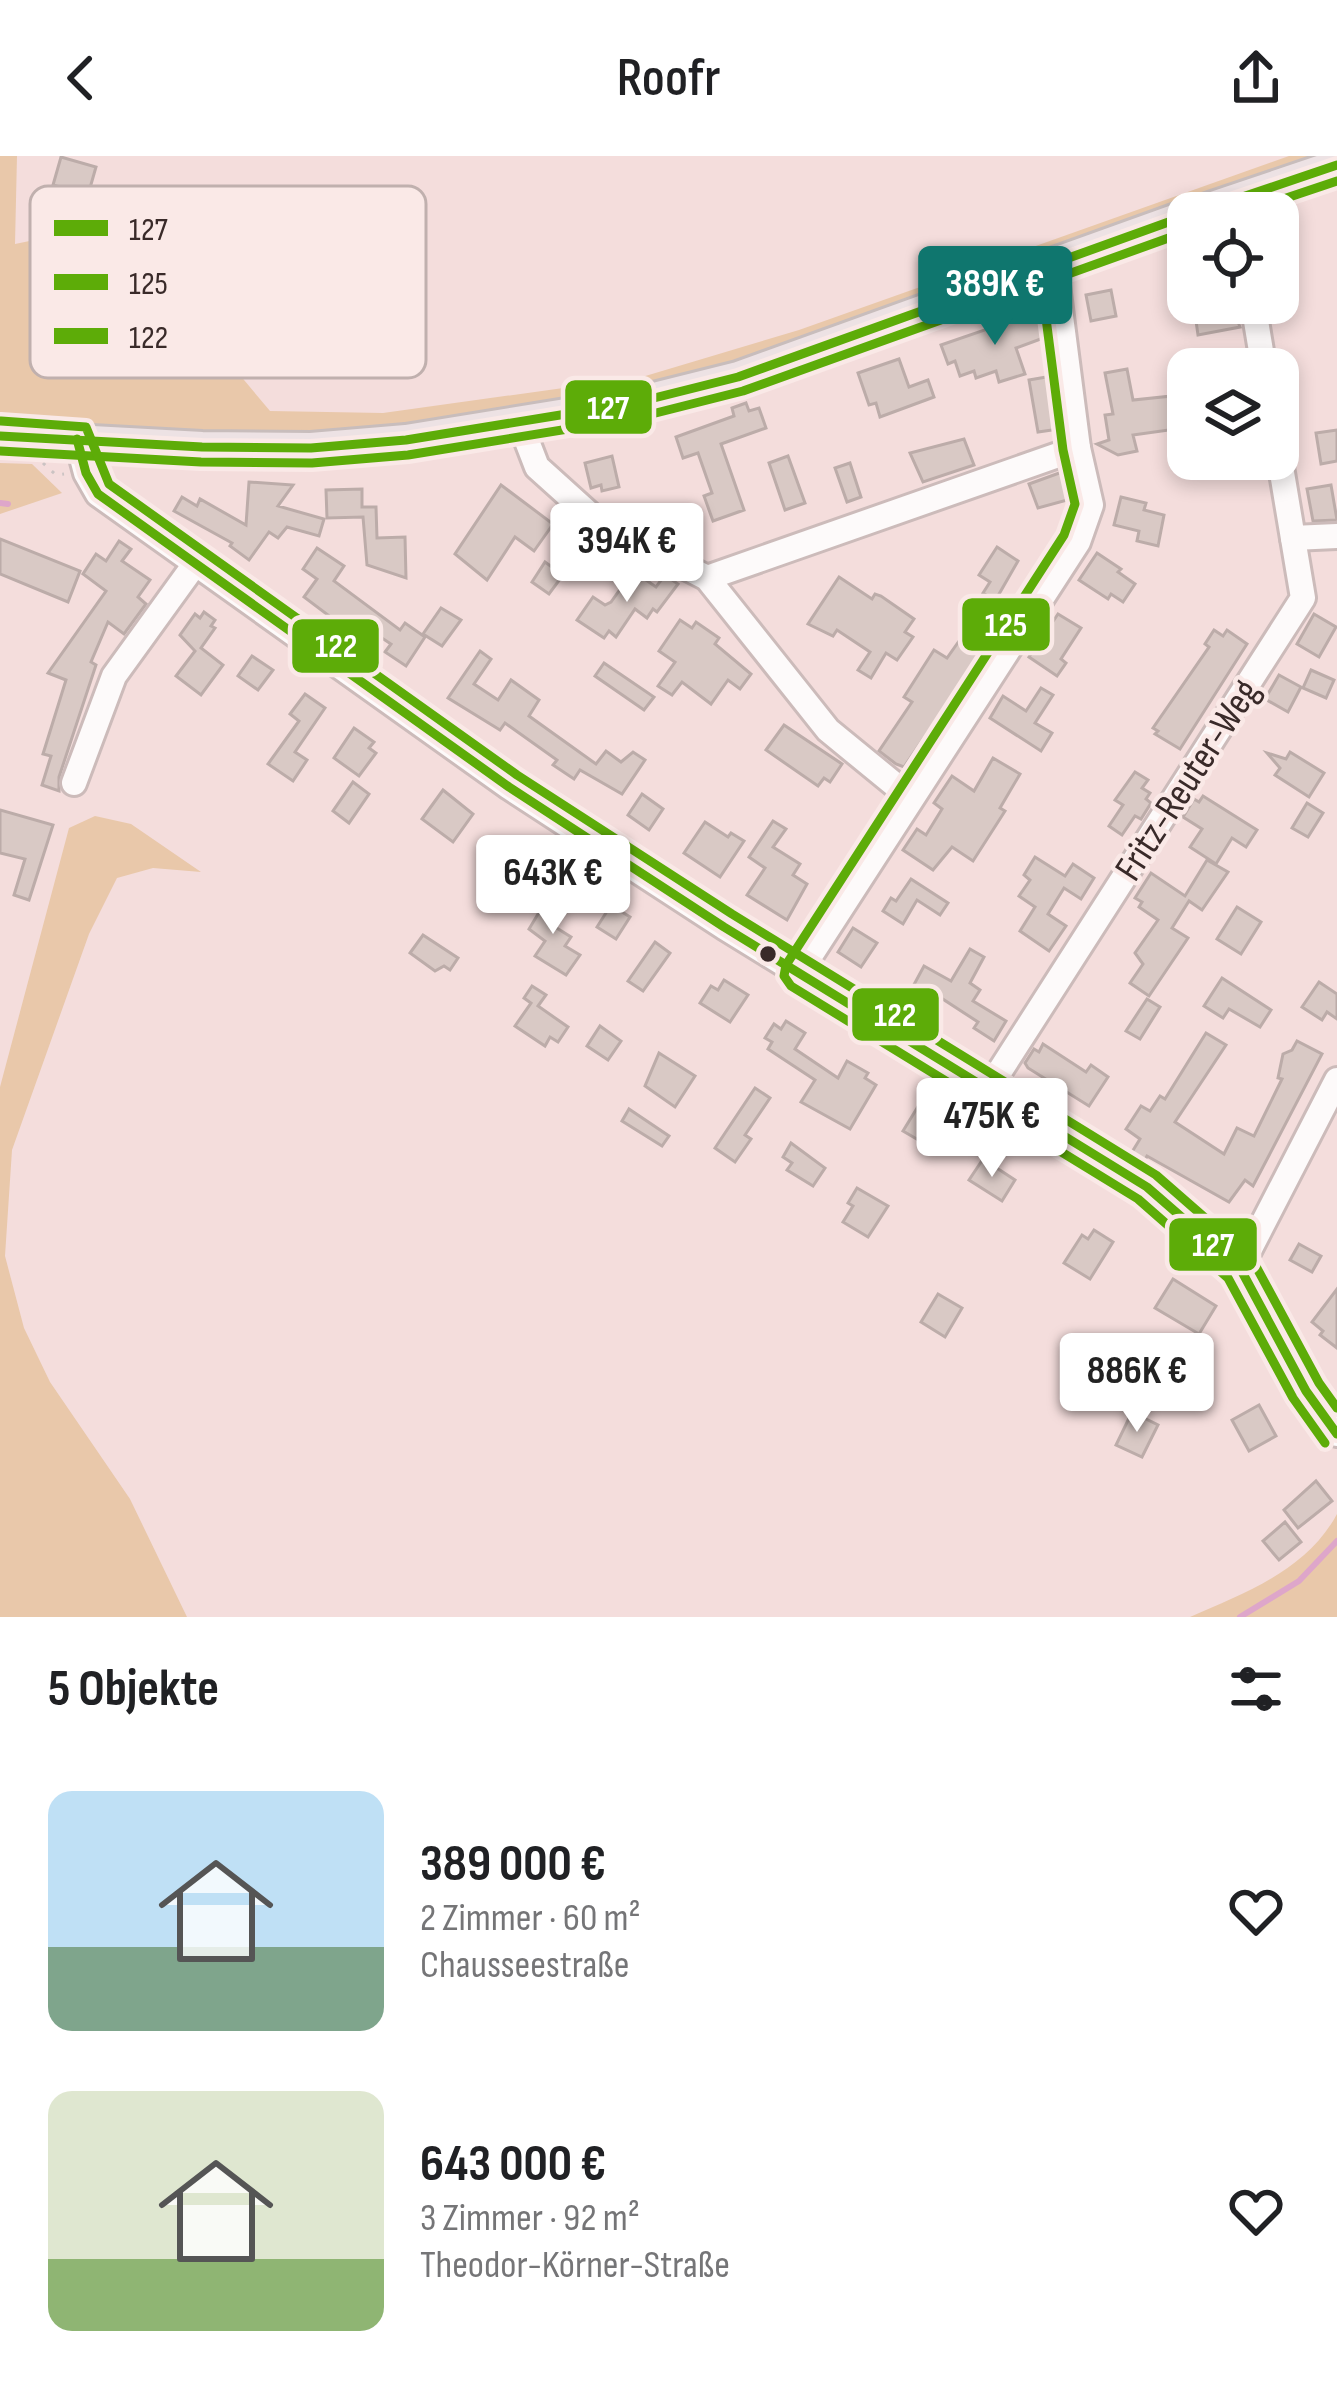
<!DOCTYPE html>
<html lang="de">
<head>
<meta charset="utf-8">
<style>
  body { margin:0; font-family:"Sofia Sans Condensed",sans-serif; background:#f2f2f2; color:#202124; height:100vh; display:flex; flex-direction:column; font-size:45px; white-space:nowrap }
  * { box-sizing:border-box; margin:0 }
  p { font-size:39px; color:#757577 }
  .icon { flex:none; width:66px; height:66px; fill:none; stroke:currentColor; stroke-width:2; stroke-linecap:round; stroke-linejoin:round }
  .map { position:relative; height:1461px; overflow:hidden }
  .sheet { display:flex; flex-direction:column; background:#fff; flex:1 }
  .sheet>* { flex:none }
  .buttons { position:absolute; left:1167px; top:36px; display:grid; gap:24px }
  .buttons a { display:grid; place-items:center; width:132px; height:132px; border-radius:24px; background:#fff; box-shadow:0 6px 18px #0003; font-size:60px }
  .price { position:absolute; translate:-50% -102px; padding:0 27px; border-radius:12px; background:#fff; color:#222; font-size:39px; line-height:78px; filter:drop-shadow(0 3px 6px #0008) }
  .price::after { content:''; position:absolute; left:50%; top:72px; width:36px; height:27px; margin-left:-18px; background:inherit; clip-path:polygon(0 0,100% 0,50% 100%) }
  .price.active { background:#0f766e; color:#fff }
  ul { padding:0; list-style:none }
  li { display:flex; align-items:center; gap:36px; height:300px; padding:0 48px }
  li span { display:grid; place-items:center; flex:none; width:336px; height:240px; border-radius:24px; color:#555 }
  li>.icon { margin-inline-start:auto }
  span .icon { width:144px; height:144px; fill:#fffc; stroke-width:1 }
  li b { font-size:51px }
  h2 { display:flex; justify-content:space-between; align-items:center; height:144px; padding:0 48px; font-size:51px }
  header { display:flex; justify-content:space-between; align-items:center; height:156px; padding:0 48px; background:#fff; font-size:54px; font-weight:600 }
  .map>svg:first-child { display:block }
  .grass { fill:#e9c8aa }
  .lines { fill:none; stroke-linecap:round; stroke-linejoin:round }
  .stream { stroke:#dea6ca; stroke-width:6 }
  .building { fill:#d9c9c5; stroke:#bcaca9; stroke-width:3 }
  .minor-casing { stroke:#ccbbba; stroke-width:30 }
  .major-casing { stroke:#c8bdbc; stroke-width:36 }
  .path { stroke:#cbc3c3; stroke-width:3; stroke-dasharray:3 9; stroke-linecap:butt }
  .minor { stroke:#fdfafa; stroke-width:24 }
  .major { stroke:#ede2e4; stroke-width:30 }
  .bus-1-casing { stroke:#fae9e7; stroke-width:18 }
  .bus-2-casing { stroke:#fae9e7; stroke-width:18 }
  .bus-3-casing { stroke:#fae9e7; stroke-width:18 }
  .bus-1 { stroke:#5dac08; stroke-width:9 }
  .bus-2 { stroke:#5dac08; stroke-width:9 }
  .bus-3 { stroke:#5dac08; stroke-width:9 }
  .bus-dot { fill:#392a29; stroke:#fae9e7; stroke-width:4.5 }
  .labels { text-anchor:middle; stroke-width:9; stroke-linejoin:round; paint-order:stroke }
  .street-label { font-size:39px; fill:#392a29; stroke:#fae9e7 }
  .key { fill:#fae9e7; stroke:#c0b0ae; stroke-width:3 }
  .key-label { font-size:33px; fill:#392a29 }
  .line-badge { stroke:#fae9e7; stroke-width:4.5 }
  .badge-label { font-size:33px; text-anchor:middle; font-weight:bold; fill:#fff }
</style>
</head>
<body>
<header><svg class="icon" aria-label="back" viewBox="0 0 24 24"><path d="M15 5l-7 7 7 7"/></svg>Roofr<svg class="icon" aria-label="share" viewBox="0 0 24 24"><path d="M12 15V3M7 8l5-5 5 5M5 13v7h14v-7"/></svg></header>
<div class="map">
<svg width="1337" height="1461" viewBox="0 0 1337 1461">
  <rect width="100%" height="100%" fill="#f4dddc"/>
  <!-- grass -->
  <g class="grass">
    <path d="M 0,0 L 17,0 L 15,88 L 78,75 L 170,136 L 270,255 L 383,257 L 642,221 L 799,174 L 1289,0 L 1318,0 L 733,208 L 632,234 L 405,272 L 310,279 L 204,279 L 0,269 Z"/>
    <path d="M 0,307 L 32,308 L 62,337 L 0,358 Z"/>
    <path d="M 95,660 L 131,668 L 201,716 L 153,712 L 117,722 L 89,778 L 12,994 L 5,1100 L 24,1172 L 50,1226 L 130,1343 L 187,1461 L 0,1461 L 0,931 L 69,672 Z"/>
    <path d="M 1337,1358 L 1337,1461 L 1190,1461 C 1245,1437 1307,1414 1337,1358 Z"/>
  </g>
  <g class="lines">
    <!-- stream -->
    <g class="stream">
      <path d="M 0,347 L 8,348"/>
      <path d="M 1240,1461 L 1299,1425 L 1337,1385"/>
    </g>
  </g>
  <!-- building -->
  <g class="building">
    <path d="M 61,1 L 96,11 L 88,39 L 53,29 Z"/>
    <path d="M 1111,134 L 1116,160 L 1091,165 L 1086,139 Z"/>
    <path d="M 1203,147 L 1231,147 L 1240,171 L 1198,179 L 1196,165 L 1206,163 Z"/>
    <path d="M 1037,156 L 1046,181 L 1016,192 L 1025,218 L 999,226 L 996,215 L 976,222 L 974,215 L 960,220 L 955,205 L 948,208 L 941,189 Z"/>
    <path d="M 899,203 L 909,231 L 928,224 L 934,241 L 880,261 L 876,247 L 869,249 L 858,217 Z"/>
    <path d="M 1127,213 L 1133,244 L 1172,240 L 1176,273 L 1133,279 L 1137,295 L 1118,299 L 1097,288 L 1109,284 L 1105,259 L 1113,258 L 1105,217 Z"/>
    <path d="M 1052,220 L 1059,273 L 1038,276 L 1029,224 Z"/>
    <path d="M 746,247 L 749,255 L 759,252 L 766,272 L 721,288 L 744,354 L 713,365 L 704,340 L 712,337 L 698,297 L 683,302 L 676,281 L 734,260 L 732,252 Z"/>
    <path d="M 1337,274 L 1337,305 L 1321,308 L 1316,277 Z"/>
    <path d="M 964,283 L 974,309 L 923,326 L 910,297 Z"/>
    <path d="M 612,300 L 619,331 L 602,335 L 601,329 L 591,332 L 585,307 Z"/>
    <path d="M 788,300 L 805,347 L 785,354 L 769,307 Z"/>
    <path d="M 850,307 L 861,341 L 847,346 L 835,312 Z"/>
    <path d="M 1062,316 L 1071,343 L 1038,352 L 1029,328 Z"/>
    <path d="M 249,326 L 293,329 L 278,350 L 324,363 L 319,380 L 287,371 L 278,382 L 269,376 L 249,404 L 230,390 L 232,387 L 174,355 L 182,341 L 197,350 L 200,343 L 246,369 Z"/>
    <path d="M 501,329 L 553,368 L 534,395 L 515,381 L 487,424 L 455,398 Z"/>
    <path d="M 1331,329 L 1337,364 L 1313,365 L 1307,333 Z"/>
    <path d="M 362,333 L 362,351 L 376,351 L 377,382 L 405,381 L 406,422 L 367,409 L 363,361 L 327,362 L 326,334 Z"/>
    <path d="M 1121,341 L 1146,347 L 1144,354 L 1164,359 L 1158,390 L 1137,385 L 1139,375 L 1114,369 Z"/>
    <path d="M 0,383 L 80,415 L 68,446 L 0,418 Z"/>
    <path d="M 119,385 L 131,393 L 122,405 L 150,424 L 138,441 L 146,448 L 124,478 L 108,466 L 91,506 L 96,509 L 59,621 L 59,635 L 42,629 L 51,600 L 43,598 L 66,524 L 48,517 L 106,435 L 83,418 L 96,398 L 106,405 Z"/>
    <path d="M 997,391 L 1018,405 L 995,445 L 983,437 L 990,426 L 979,419 Z"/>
    <path d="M 317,392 L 344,410 L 334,425 L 400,474 L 405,467 L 425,481 L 406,510 L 385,496 L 391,488 L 361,468 L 353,478 L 304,441 L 317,423 L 303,413 Z"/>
    <path d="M 1097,397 L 1121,413 L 1118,416 L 1135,428 L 1123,446 L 1111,438 L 1108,443 L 1079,424 Z"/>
    <path d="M 545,406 L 563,419 L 549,438 L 532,426 Z"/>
    <path d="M 633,415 L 656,431 L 665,419 L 678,428 L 657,456 L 653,453 L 647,462 L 635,453 L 616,481 L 609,475 L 604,482 L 577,464 L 593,441 L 605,449 L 611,446 Z"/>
    <path d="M 839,421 L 872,443 L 875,438 L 881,440 L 914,463 L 905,476 L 913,481 L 897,504 L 886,497 L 871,522 L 858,514 L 870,496 L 837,474 L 833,480 L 808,468 Z"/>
    <path d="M 441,452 L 461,464 L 442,490 L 423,478 Z"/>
    <path d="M 204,456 L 215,464 L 211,470 L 215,472 L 201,492 L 223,509 L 201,539 L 176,520 L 195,495 L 180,479 L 195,458 L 200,462 Z"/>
    <path d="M 1058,458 L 1081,472 L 1061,503 L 1066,507 L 1057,520 L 1029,501 Z"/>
    <path d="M 1314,458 L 1336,471 L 1319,501 L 1297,488 Z"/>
    <path d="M 680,464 L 692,472 L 696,466 L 719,482 L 715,488 L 751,518 L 740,533 L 728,524 L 711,548 L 682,526 L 672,539 L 658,530 L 675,506 L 659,495 Z"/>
    <path d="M 1214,474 L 1223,480 L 1227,474 L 1247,488 L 1180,593 L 1155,578 L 1158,575 L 1153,572 L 1209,491 L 1205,488 Z"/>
    <path d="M 964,478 L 984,491 L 958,530 L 963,533 L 952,550 L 947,548 L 904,611 L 896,608 L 879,595 L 912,546 L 904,541 L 934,494 L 947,502 Z"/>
    <path d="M 480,495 L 491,503 L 474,528 L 498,544 L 511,524 L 539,544 L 529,560 L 596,608 L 606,595 L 621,606 L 633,596 L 645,604 L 622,638 L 580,614 L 574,623 L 553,609 L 557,604 L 505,567 L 500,574 L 448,542 Z"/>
    <path d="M 252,500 L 273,514 L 258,534 L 238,520 Z"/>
    <path d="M 604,507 L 654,541 L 644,554 L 595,520 Z"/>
    <path d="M 1311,514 L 1334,524 L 1326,542 L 1303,532 Z"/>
    <path d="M 1279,519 L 1301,531 L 1288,556 L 1265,543 Z"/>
    <path d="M 1041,532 L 1053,539 L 1035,567 L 1052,577 L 1041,595 L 990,562 L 1003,540 L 1026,555 Z"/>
    <path d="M 305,538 L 325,552 L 295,596 L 307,604 L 293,625 L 268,608 L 299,565 L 290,558 Z"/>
    <path d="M 784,569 L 842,608 L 830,626 L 824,622 L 818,630 L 766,594 Z"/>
    <path d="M 354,572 L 374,586 L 369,592 L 376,597 L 359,620 L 334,602 Z"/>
    <path d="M 1290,596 L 1324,617 L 1309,641 L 1275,619 L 1280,612 L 1267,597 L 1286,603 Z"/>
    <path d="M 993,602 L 1020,618 L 1000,652 L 1005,655 L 973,705 L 952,691 L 933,714 L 903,694 L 917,673 L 926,679 L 942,653 L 934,647 L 952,620 L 974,635 Z"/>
    <path d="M 1135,616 L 1148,624 L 1142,632 L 1150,637 L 1146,643 L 1151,647 L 1141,663 L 1135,660 L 1122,679 L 1109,670 L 1123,649 L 1115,644 Z"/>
    <path d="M 353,626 L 369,638 L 349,667 L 333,655 Z"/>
    <path d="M 443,634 L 473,658 L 453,686 L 422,663 Z"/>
    <path d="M 642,638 L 663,653 L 649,674 L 628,659 Z"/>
    <path d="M 1203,640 L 1257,674 L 1246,691 L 1232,682 L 1216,708 L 1190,691 L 1202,673 L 1183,661 L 1194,643 L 1199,646 Z"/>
    <path d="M 1307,647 L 1323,657 L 1308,681 L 1292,672 Z"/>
    <path d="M 0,654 L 53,669 L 29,744 L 14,739 L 25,703 L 0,697 Z"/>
    <path d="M 773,665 L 786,673 L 773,691 L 800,708 L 793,719 L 807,728 L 787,764 L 747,739 L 765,712 L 749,701 Z"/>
    <path d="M 705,666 L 728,681 L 731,677 L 744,685 L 720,721 L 684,697 Z"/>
    <path d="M 1035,701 L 1065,720 L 1073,708 L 1094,722 L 1081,743 L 1064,732 L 1048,758 L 1066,770 L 1049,795 L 1020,775 L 1035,751 L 1019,740 L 1030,724 L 1024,719 Z"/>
    <path d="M 539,704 L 558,716 L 539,746 L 520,734 Z"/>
    <path d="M 1207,704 L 1228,716 L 1202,754 L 1189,745 L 1172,772 L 1188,782 L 1149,840 L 1130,827 L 1143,808 L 1135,797 L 1158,764 L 1139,751 L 1142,746 L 1135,742 L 1151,717 L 1185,740 Z"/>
    <path d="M 911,723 L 948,747 L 940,759 L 917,744 L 903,768 L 883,755 L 891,742 L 896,745 Z"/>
    <path d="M 550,738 L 566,748 L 552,769 L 571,781 L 565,790 L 580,799 L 566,819 L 535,800 L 545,785 L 529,773 Z"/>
    <path d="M 611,749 L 630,761 L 616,783 L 597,771 Z"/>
    <path d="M 1237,751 L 1261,766 L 1241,798 L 1217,783 Z"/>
    <path d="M 853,772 L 877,787 L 861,811 L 838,796 Z"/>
    <path d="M 423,779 L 458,802 L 450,814 L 444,810 L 435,815 L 410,797 Z"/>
    <path d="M 655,786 L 670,797 L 643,835 L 628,825 Z"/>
    <path d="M 970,793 L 984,801 L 970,827 L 980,834 L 973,845 L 1006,865 L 994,885 L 974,872 L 978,866 L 938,840 L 933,849 L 910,836 L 924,810 L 951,825 Z"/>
    <path d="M 1222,822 L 1271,854 L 1260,871 L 1229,853 L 1223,862 L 1204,850 Z"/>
    <path d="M 724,824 L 748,839 L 730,866 L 700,847 L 711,830 L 718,834 Z"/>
    <path d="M 1319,826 L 1337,838 L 1337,863 L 1327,856 L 1322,864 L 1302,851 Z"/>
    <path d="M 532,830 L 546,839 L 538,850 L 568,871 L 558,886 L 550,881 L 545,890 L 515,870 L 531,847 L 524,842 Z"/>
    <path d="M 1147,843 L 1160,851 L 1140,883 L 1126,875 Z"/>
    <path d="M 786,865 L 805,877 L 795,893 L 838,922 L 847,905 L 868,917 L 865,922 L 876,929 L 850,973 L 801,946 L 815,924 L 768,893 L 772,886 L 765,882 L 774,868 L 781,873 Z"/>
    <path d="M 600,870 L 621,885 L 608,904 L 587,890 Z"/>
    <path d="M 1206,877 L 1226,889 L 1175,966 L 1224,998 L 1237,972 L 1254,980 L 1282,923 L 1278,922 L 1283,898 L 1292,894 L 1297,885 L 1322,898 L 1253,1030 L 1245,1024 L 1229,1046 L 1147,1000 L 1145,1004 L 1132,996 L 1140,983 L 1126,973 L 1141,950 L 1150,955 L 1160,940 L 1165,943 Z"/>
    <path d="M 1043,888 L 1086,916 L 1091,909 L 1108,921 L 1089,950 L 1028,912 L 1025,907 L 1034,893 L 1039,896 Z"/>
    <path d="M 659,897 L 695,920 L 675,951 L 645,930 Z"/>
    <path d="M 755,932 L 770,942 L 745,979 L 751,983 L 735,1006 L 715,992 Z"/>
    <path d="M 946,939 L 966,951 L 956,966 L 950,962 L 932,992 L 903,975 L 922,944 L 938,953 Z"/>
    <path d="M 629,953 L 669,980 L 662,990 L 622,965 Z"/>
    <path d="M 791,987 L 825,1012 L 813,1030 L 787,1014 L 792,1007 L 783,1001 Z"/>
    <path d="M 983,1003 L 1015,1024 L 1002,1045 L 969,1024 Z"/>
    <path d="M 857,1032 L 888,1050 L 868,1081 L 843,1066 L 853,1050 L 848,1047 Z"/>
    <path d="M 1094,1074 L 1113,1086 L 1090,1123 L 1064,1107 L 1082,1079 L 1088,1083 Z"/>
    <path d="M 1299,1088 L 1321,1100 L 1312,1116 L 1290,1104 Z"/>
    <path d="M 1173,1123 L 1216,1150 L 1199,1178 L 1155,1152 Z"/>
    <path d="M 1337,1133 L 1337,1192 L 1320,1179 L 1323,1175 L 1312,1166 Z"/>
    <path d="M 938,1138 L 962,1152 L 945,1181 L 921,1166 Z"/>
    <path d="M 1154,1197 L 1178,1212 L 1164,1234 L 1140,1219 Z"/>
    <path d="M 1259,1249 L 1276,1280 L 1249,1295 L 1232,1264 Z"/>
    <path d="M 1132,1256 L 1158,1269 L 1142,1301 L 1116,1289 Z"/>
    <path d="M 1316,1325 L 1332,1345 L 1298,1372 L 1284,1354 Z"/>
    <path d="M 1285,1366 L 1301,1386 L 1279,1404 L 1263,1385 Z"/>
  </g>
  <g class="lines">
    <defs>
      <g id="minor">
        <path d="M 1253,147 L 1264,213"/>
        <path d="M 520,267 L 537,311 L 598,366 L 707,422 L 828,574 L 911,642"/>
        <path d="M 77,283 L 86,317 L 98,338 L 509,631 L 724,771 L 1147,1031 L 1240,1112 L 1306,1235 L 1337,1278"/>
        <path d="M 1293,382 L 1337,380"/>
        <path d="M 707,422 L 1078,292"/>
        <path d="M 74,627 L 114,520 L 195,408"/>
        <path d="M 799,817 L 1078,386 L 1091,349 L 1078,292 L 1054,106"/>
        <path d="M 989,932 L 1303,442 L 1278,293"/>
        <path d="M 1240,1112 L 1337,924"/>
      </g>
      <g id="major">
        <path d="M 1195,57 L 1337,9"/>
        <path d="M 0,280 L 202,291 L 311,292 L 406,284 L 634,247 L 738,221 L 1188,59"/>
      </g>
    </defs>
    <!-- minor casing -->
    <use href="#minor" class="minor-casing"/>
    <!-- major casing -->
    <use href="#major" class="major-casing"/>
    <!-- path -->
    <path class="path" d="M 43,307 L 56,319 L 64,318"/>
    <!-- minor -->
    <use href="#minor" class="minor"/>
    <!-- major -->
    <use href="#major" class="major"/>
    <defs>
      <g id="bus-1">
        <path d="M 1195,57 L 1337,9"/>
        <path d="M 0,280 L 202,291 L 311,292 L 406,284 L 634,247 L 738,221 L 1188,59"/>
        <path d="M 77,283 L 86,317 L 98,338 L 509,631 L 724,771 L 1147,1031 L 1240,1112 L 1306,1235 L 1337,1278"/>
      </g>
      <g id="bus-2">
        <path d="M 1242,57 L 1337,25"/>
        <path d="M 1039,108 L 1063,294 L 1075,348 L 1064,379 L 786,809 L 784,820 L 791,830 L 1138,1043 L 1228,1122 L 1293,1242 L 1325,1287"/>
        <path d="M 0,295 L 201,306 L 312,307 L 408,299 L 636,262 L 743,235 L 1188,75"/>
      </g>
      <path id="bus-3" d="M 1,265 L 86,271 L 109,328 L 517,619 L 732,758 L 1156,1019 L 1252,1103 L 1319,1227 L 1337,1252"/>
    </defs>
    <!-- bus-1 casing -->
    <use href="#bus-1" class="bus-1-casing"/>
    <!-- bus-2 casing -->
    <use href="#bus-2" class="bus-2-casing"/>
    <!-- bus-3 casing -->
    <use href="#bus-3" class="bus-3-casing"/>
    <!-- bus-1 -->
    <use href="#bus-1" class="bus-1"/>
    <!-- bus-2 -->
    <use href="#bus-2" class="bus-2"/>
    <!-- bus-3 -->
    <use href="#bus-3" class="bus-3"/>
  </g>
  <!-- markers -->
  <circle class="bus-dot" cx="768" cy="798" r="10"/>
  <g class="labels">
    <!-- street labels -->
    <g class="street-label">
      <text transform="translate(1186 623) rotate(-57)" y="14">Fritz-Reuter-Weg</text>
    </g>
  </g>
  <!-- legend -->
  <rect x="30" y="30" width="396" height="192" rx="18" class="key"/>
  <rect x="54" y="64" width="54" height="16" fill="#5dac08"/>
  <rect x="54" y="118" width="54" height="16" fill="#5dac08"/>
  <rect x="54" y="172" width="54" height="16" fill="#5dac08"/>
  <g class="key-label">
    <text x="129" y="84">127</text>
    <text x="129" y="138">125</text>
    <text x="129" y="192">122</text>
  </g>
  <g class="line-badge">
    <rect x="563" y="222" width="91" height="58" rx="12" fill="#5dac08"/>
    <rect x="960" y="440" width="92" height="57" rx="12" fill="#5dac08"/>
    <rect x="290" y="461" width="91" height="58" rx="12" fill="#5dac08"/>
    <rect x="850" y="830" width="91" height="57" rx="12" fill="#5dac08"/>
    <rect x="1167" y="1060" width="92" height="57" rx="12" fill="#5dac08"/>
  </g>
  <g class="badge-label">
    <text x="608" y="263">127</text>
    <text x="1006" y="480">125</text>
    <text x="336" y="501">122</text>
    <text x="895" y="870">122</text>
    <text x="1213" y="1100">127</text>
  </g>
</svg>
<div class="buttons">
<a><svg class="icon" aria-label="locate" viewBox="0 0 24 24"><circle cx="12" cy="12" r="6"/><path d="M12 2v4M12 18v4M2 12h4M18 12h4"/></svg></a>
<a><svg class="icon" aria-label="layers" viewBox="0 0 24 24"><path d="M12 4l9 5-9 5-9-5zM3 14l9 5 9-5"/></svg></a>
</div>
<b class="price active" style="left:995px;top:192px">389K €</b>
<b class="price" style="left:627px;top:449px">394K €</b>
<b class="price" style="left:553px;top:781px">643K €</b>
<b class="price" style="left:992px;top:1024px">475K €</b>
<b class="price" style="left:1137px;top:1279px">886K €</b>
</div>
<section class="sheet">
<h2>5 Objekte<svg class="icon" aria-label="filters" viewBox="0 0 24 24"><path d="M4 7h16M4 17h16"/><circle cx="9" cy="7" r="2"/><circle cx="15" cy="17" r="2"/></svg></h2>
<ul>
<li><span style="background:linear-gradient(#bfe0f5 65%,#7fa58c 0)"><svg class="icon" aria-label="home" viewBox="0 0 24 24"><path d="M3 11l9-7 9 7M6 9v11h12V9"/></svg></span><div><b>389 000 €</b><p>2 Zimmer · 60 m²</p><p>Chausseestraße</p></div><svg class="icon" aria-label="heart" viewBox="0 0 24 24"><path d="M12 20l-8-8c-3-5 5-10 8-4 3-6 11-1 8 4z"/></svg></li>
<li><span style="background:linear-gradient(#dfe7d0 70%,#8fb573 0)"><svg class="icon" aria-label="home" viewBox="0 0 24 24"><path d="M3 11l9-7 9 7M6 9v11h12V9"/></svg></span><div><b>643 000 €</b><p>3 Zimmer · 92 m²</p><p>Theodor-Körner-Straße</p></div><svg class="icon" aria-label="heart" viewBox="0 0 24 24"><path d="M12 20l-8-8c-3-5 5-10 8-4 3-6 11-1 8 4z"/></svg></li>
</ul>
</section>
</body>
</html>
